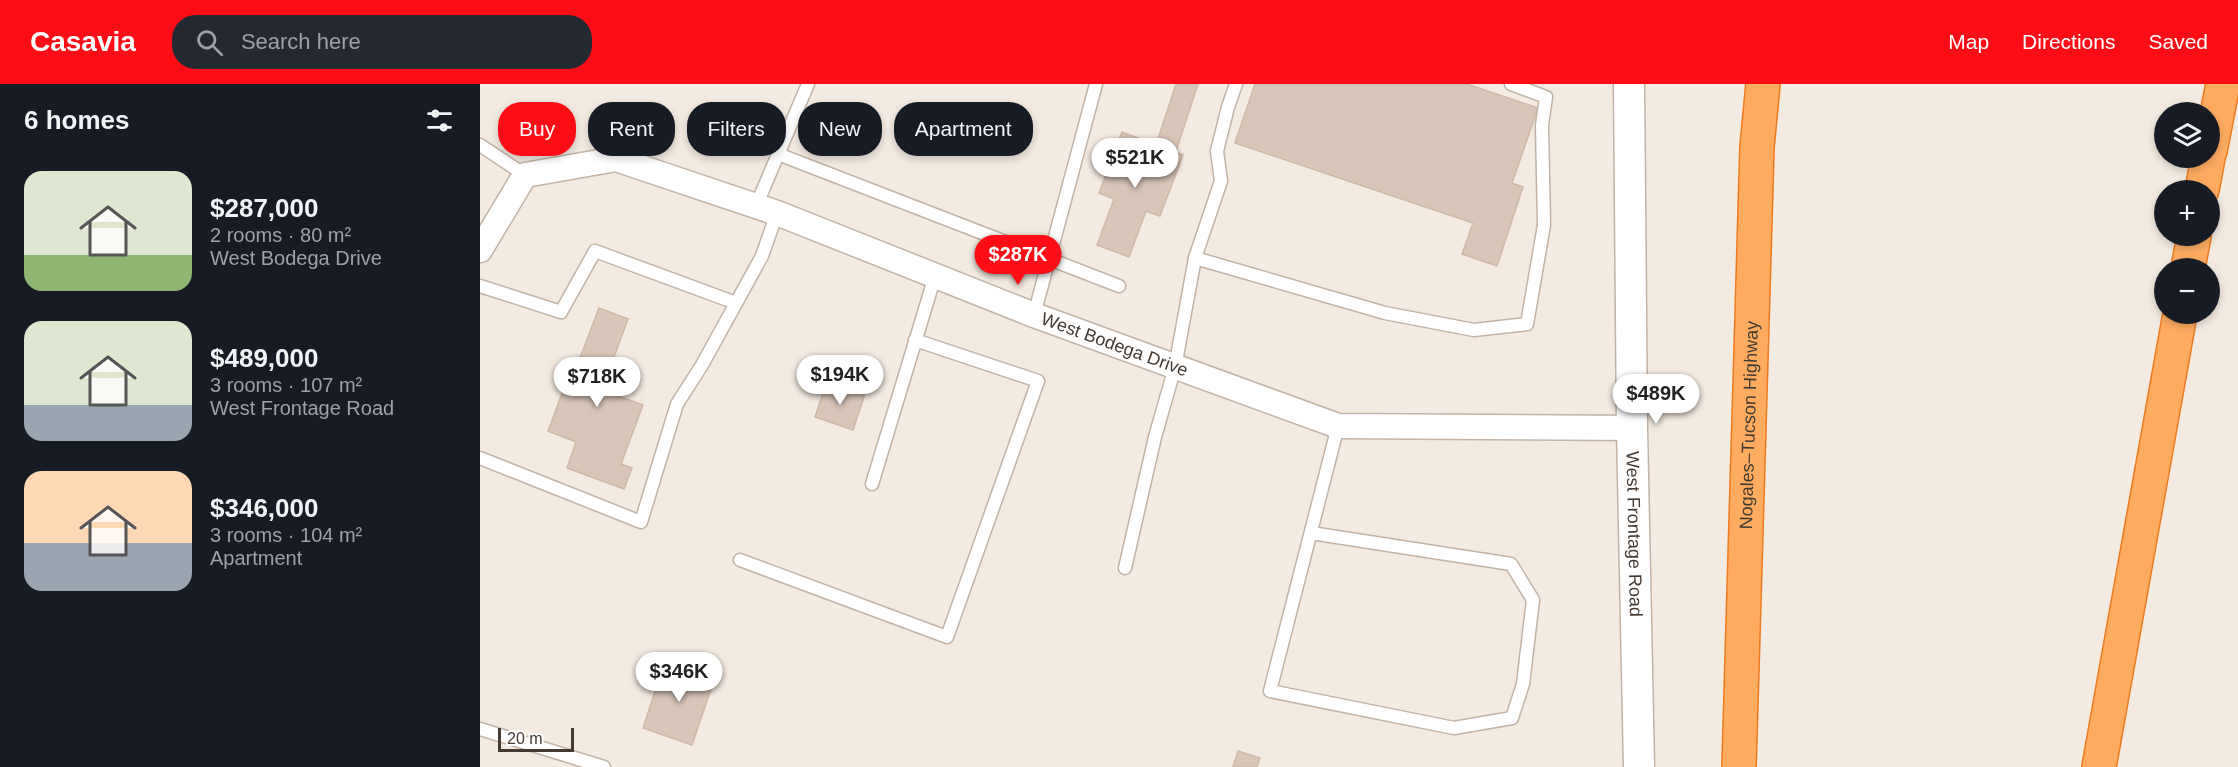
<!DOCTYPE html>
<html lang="en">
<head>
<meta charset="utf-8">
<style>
  body { margin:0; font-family:Arial,sans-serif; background:#242831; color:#f1f3f6; height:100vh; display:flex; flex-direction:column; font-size:22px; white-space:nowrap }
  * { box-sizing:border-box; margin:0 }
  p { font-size:20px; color:#9ea1a6 }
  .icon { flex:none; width:33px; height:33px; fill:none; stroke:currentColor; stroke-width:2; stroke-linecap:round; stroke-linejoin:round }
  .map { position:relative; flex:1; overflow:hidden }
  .panel { display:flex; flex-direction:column; background:#171b24; width:480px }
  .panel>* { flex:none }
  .guide { position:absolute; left:18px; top:18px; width:570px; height:54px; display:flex; gap:12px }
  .fabs { position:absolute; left:1674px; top:18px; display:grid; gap:12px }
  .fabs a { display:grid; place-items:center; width:66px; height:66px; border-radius:50%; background:#171b24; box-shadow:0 3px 9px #0003; font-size:30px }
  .scale { position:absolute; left:18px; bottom:15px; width:76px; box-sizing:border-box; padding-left:6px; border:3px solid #453a32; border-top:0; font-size:16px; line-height:21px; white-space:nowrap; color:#453a32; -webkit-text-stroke:4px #fff; paint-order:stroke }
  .price { position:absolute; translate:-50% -51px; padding:0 14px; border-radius:21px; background:#fff; color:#222; font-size:20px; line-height:39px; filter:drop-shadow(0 2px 3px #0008) }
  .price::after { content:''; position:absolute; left:50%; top:36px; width:18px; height:14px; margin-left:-9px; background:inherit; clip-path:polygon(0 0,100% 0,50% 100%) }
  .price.active { background:#ff0d16; color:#fff }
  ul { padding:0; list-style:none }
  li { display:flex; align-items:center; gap:18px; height:150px; padding:0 24px }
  li span { display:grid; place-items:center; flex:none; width:168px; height:120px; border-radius:18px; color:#555 }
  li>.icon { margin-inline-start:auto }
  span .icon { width:72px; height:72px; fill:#fffc; stroke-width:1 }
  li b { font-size:26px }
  h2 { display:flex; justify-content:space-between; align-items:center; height:72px; padding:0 24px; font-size:26px }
  .tag { padding:0 21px; border-radius:24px; background:#171b24; box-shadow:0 3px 9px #0003; font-size:21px; line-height:54px }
  .tag.active { background:#ff0d16; color:#fff }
  header { display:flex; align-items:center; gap:36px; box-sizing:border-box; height:84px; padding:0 30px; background:#ff0d16; color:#fff }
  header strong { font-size:28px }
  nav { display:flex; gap:33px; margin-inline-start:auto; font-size:21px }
  .search { width:420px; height:54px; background:#242831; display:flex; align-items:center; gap:15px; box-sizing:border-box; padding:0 21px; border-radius:24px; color:#9ea1a6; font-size:22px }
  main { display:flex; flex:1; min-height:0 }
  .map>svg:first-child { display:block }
  .building { fill:#d9c6b9; stroke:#d1b9a8; stroke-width:1.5 }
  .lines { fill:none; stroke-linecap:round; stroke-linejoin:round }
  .service-casing { stroke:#c2b3a6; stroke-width:15 }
  .minor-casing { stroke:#c2b3a6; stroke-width:27 }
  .tertiary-casing { stroke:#c2b3a6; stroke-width:33 }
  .motorway-casing { stroke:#ef7b1f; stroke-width:36 }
  .service { stroke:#fff; stroke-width:12 }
  .minor { stroke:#fff; stroke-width:24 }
  .tertiary { stroke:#fff; stroke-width:30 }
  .motorway { stroke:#ffac61; stroke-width:33 }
  .labels { text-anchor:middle; stroke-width:4.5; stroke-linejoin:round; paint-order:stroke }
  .street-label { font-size:18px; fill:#453a32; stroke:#fff }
</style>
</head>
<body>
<header>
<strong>Casavia</strong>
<div class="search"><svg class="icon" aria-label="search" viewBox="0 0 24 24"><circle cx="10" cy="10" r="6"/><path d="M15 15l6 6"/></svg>Search here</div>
<nav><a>Map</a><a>Directions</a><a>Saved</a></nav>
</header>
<main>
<section class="panel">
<h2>6 homes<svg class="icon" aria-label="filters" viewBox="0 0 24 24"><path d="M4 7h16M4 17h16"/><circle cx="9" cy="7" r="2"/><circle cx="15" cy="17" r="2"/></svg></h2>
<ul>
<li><span style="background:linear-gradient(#dfe7d0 70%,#8fb573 0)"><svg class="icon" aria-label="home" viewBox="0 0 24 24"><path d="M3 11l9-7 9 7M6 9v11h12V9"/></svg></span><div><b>$287,000</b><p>2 rooms · 80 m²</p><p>West Bodega Drive</p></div></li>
<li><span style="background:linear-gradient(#dfe7d0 70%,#9aa5b1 0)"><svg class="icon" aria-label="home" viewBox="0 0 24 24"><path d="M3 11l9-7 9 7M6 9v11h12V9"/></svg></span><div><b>$489,000</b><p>3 rooms · 107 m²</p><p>West Frontage Road</p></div></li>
<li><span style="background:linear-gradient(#ffd9b3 60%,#9aa5b1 0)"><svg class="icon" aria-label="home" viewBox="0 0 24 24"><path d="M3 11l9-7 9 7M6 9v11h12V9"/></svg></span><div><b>$346,000</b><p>3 rooms · 104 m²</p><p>Apartment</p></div></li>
</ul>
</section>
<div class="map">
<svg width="1758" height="683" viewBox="0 0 1758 683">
  <rect width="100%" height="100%" fill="#f3eae1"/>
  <!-- building -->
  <g class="building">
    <path d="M 696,0 L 718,0 L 696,67 L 676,61 Z"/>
    <path d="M 775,0 L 987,0 L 1058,24 L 1032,99 L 1043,103 L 1017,182 L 982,170 L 993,139 L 755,59 Z"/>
    <path d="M 642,48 L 703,71 L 680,132 L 666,127 L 649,173 L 617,161 L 634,115 L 619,109 Z"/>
    <path d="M 119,224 L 148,235 L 122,306 L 163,321 L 141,380 L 152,384 L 144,405 L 87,384 L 96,358 L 68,347 L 89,291 L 93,292 Z"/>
    <path d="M 347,297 L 385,310 L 373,346 L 335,333 Z"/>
    <path d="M 185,577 L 235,593 L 212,661 L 163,644 Z"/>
    <path d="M 758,667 L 780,674 L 777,683 L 753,683 Z"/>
  </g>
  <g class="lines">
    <defs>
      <g id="service">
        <path d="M 0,61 L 45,91"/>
        <path d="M 298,70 L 639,202"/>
        <path d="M 276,122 L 328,0"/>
        <path d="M 715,174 L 741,97 L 737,67 L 748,23 L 756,0"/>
        <path d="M 0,202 L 81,228 L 115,167 L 256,219"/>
        <path d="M 554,231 L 616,0"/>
        <path d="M 0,374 L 161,438 L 197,320 L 222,281 L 282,172 L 297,129"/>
        <path d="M 392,400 L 455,192"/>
        <path d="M 831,449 L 1031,480 L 1053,516 L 1043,600 L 1032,634 L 974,644 L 790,607 L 858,342"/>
        <path d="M 260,476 L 467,553 L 558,297 L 435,256"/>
        <path d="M 645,484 L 675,353 L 695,283 L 715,174 L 905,229 L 994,246 L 1047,240 L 1064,141 L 1062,41 L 1066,13 L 1031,0"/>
        <path d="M 0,645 L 124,683"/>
      </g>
      <g id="minor">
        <path id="s1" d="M 0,166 L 45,91 L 136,75 L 297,129 L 554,231 L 858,342 L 1152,344"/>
      </g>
      <g id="tertiary">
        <path id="s2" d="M 1149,0 L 1152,344 L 1159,683"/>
      </g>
      <g id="motorway">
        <path d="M 1730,67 L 1743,0"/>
        <path d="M 1722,106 L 1728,74"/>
        <path d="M 1708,184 L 1714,152"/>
        <path id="s3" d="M 1259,683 L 1277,63 L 1283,0"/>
        <path d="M 1619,683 L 1700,230"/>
      </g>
    </defs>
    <!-- service casing -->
    <use href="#service" class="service-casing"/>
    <!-- minor casing -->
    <use href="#minor" class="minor-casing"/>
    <!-- tertiary casing -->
    <use href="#tertiary" class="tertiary-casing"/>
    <!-- motorway casing -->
    <use href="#motorway" class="motorway-casing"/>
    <!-- service -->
    <use href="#service" class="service"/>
    <!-- minor -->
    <use href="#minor" class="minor"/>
    <!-- tertiary -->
    <use href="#tertiary" class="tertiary"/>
    <!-- motorway -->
    <use href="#motorway" class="motorway"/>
  </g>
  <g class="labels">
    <!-- street labels -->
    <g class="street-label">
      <text dy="6" stroke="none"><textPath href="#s1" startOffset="712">West Bodega Drive</textPath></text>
      <text dy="6" stroke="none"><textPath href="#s3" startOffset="342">Nogales–Tucson Highway</textPath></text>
      <text dy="6" stroke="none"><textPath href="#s2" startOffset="450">West Frontage Road</textPath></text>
    </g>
  </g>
</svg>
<div class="fabs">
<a><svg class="icon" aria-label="layers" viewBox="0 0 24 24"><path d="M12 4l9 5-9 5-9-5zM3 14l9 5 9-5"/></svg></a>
<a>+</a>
<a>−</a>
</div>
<div class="scale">20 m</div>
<b class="price" style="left:655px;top:105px">$521K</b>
<b class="price active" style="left:538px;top:202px">$287K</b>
<b class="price" style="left:360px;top:322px">$194K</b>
<b class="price" style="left:117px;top:324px">$718K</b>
<b class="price" style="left:1176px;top:341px">$489K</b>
<b class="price" style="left:199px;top:619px">$346K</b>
<div class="guide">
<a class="tag active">Buy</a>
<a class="tag">Rent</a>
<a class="tag">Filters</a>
<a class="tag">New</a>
<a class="tag">Apartment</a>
</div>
</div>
</main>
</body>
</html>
